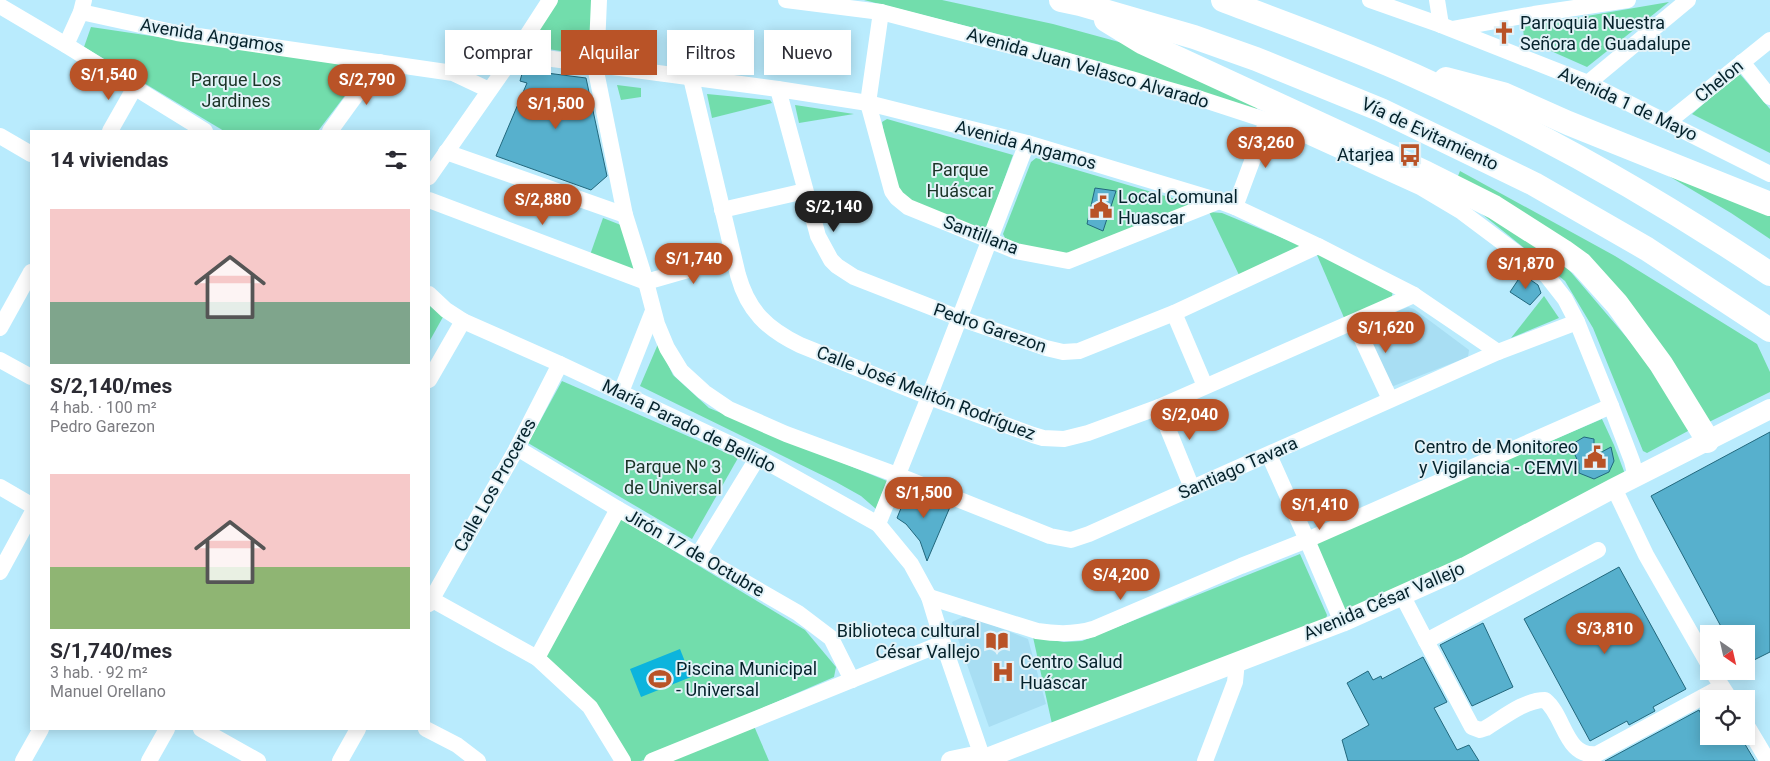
<!DOCTYPE html>
<html lang="es">
<head>
<meta charset="utf-8">
<style>
  body { margin:0; font-family:Roboto,sans-serif; background:#f7f7f7; color:#2b2b33; height:100vh; display:flex; flex-direction:column; font-size:19px; white-space:nowrap }
  * { box-sizing:border-box; margin:0 }
  p { font-size:16px; color:#7c7c81 }
  .icon { flex:none; width:28px; height:28px; fill:none; stroke:currentColor; stroke-width:2; stroke-linecap:round; stroke-linejoin:round }
  .map { position:relative; flex:1; overflow:hidden }
  .panel { position:absolute; left:30px; top:130px; width:400px; height:600px; display:flex; flex-direction:column; background:#fff; border-radius:0px; box-shadow:0 2px 12px #0003 }
  .panel>* { flex:none }
  .hud { position:absolute; left:445px; top:30px; width:475px; height:45px; display:flex; gap:10px }
  .needle { width:32px; rotate:146deg }
  .controls { position:absolute; left:1700px; top:625px; display:grid; gap:10px }
  .controls a { display:grid; place-items:center; width:55px; height:55px; border-radius:0px; background:#fff; box-shadow:0 2px 12px #0003; font-size:25px }
  .price { position:absolute; translate:-50% -42px; padding:0 11px; border-radius:18px; background:#b95327; color:#fff; font-size:16px; line-height:32px; filter:drop-shadow(0 1px 2px #0008) }
  .price::after { content:''; position:absolute; left:50%; top:30px; width:15px; height:11px; margin-left:-8px; background:inherit; clip-path:polygon(0 0,100% 0,50% 100%) }
  .price.selected { background:#222; color:#fff }
  ul { padding:0; list-style:none }
  li { display:grid; align-content:center; gap:10px; height:265px; padding:0 20px }
  li span { display:grid; place-items:center; height:155px; border-radius:0px; color:#555 }
  li>.icon { margin-inline-start:auto }
  span .icon { width:90px; height:90px; fill:#fffc; stroke-width:1 }
  li b { font-size:21px }
  h2 { display:flex; justify-content:space-between; align-items:center; height:60px; padding:0 20px; font-size:21px }
  .tag { padding:0 18px; border-radius:0px; background:#fff; box-shadow:0 2px 12px #0003; font-size:18px; line-height:45px }
  .tag.selected { background:#b95327; color:#fff }
  .map>svg:first-child { display:block }
  .built { fill:#a8def3 }
  .green { fill:#72ddac }
  .water { fill:#0cb4dd }
  .building { fill:#57b0cd; stroke:#22687d }
  .lines { fill:none; stroke-linecap:round; stroke-linejoin:round }
  .minor { stroke:#fff; stroke-width:16 }
  .major { stroke:#fff; stroke-width:20 }
  .highway { stroke:#fff; stroke-width:24 }
  .labels { text-anchor:middle; stroke-width:4; stroke-linejoin:round; paint-order:stroke }
  .poi-label { font-size:18px; fill:#05222b; stroke:#e2f2f8; text-anchor:start }
  .street-label { font-size:18px; fill:#05222b; stroke:#e2f2f8 }
  .park-label { font-size:18px; fill:#1b3428; stroke:#e2f2f8 }
</style>
</head>
<body>
<div class="map">
<svg width="1770" height="761" viewBox="0 0 1770 761">
  <rect width="100%" height="100%" fill="#b9ebfd"/>
  <!-- built -->
  <g class="built">
    <path d="M 1408,307 L 1414,309 L 1469,350 L 1468,357 L 1391,387 L 1362,326 Z"/>
    <path d="M 967,615 L 1028,639 L 1046,704 L 989,727 L 952,622 Z"/>
  </g>
  <!-- green -->
  <g class="green">
    <path d="M 557,0 L 596,0 L 591,56 L 530,46 L 529,42 Z"/>
    <path d="M 864,0 L 942,0 L 1053,24 L 1130,45 L 1260,102 L 1256,110 L 1056,49 Z"/>
    <path d="M 1669,2 L 1587,67 L 1524,39 L 1523,27 Z"/>
    <path d="M 91,27 L 366,68 L 318,131 L 224,131 L 84,47 Z"/>
    <path d="M 1739,73 L 1770,109 L 1770,153 L 1692,114 Z"/>
    <path d="M 617,85 L 641,88 L 641,97 L 621,100 Z"/>
    <path d="M 707,94 L 770,100 L 772,103 L 712,118 Z"/>
    <path d="M 795,105 L 854,114 L 799,123 Z"/>
    <path d="M 887,119 L 1013,155 L 985,233 L 910,202 C 889,183 887,149 882,122 Z"/>
    <path d="M 1036,158 L 1189,203 L 1191,206 L 1060,257 L 1006,240 L 1003,234 L 1031,162 Z"/>
    <path d="M 1460,171 L 1615,256 L 1757,344 L 1770,372 L 1770,392 L 1707,423 L 1628,305 L 1456,181 Z"/>
    <path d="M 1662,172 L 1770,212 L 1770,239 L 1731,213 Z"/>
    <path d="M 1477,210 L 1558,257 L 1640,353 L 1691,424 L 1688,431 L 1647,453 L 1643,451 L 1593,328 L 1565,281 Z"/>
    <path d="M 1209,212 L 1222,213 L 1302,246 L 1239,275 Z"/>
    <path d="M 603,218 L 626,227 L 634,270 L 590,255 Z"/>
    <path d="M 1322,253 L 1393,290 L 1391,302 L 1345,320 L 1317,255 Z"/>
    <path d="M 1544,296 L 1559,318 L 1511,338 Z"/>
    <path d="M 429,305 L 443,317 L 429,342 Z"/>
    <path d="M 658,344 L 673,375 L 709,408 L 887,481 L 876,509 L 861,496 L 836,482 L 640,386 Z"/>
    <path d="M 562,381 L 738,458 L 692,539 L 528,443 Z"/>
    <path d="M 1602,419 L 1614,445 L 1625,474 L 1477,556 L 1345,613 L 1314,544 L 1317,541 Z"/>
    <path d="M 618,517 L 805,630 L 836,667 L 834,677 L 641,761 L 629,761 L 543,653 Z"/>
    <path d="M 1300,554 L 1327,615 L 1326,619 L 1052,724 L 1033,637 L 1064,642 L 1082,641 Z"/>
    <path d="M 754,726 L 769,761 L 671,761 Z"/>
  </g>
  <!-- water -->
  <path class="water" d="M 680,649 L 691,677 L 641,697 L 630,669 Z"/>
  <!-- building -->
  <g class="building">
    <path d="M 523,70 L 586,78 L 607,176 L 591,190 L 496,156 L 527,83 L 520,81 Z"/>
    <path d="M 1095,188 L 1116,191 L 1103,231 L 1087,224 Z"/>
    <path d="M 1522,274 L 1538,285 L 1541,293 L 1530,305 L 1510,292 Z"/>
    <path d="M 1770,432 L 1770,652 L 1746,664 L 1746,634 L 1725,634 L 1651,496 Z"/>
    <path d="M 1584,437 L 1594,439 L 1594,456 L 1611,447 L 1614,461 L 1609,472 L 1594,479 L 1579,473 L 1579,464 L 1572,448 L 1574,443 Z"/>
    <path d="M 908,491 L 950,507 L 927,561 L 920,541 L 906,524 L 897,518 Z"/>
    <path d="M 1619,567 L 1686,689 L 1653,707 L 1655,711 L 1629,725 L 1627,721 L 1590,741 L 1524,619 Z"/>
    <path d="M 1483,623 L 1513,687 L 1472,706 L 1440,645 Z"/>
    <path d="M 1423,657 L 1447,702 L 1434,708 L 1457,750 L 1469,745 L 1479,761 L 1348,761 L 1342,740 L 1369,725 L 1347,683 L 1368,671 L 1373,680 L 1381,676 L 1382,679 Z"/>
    <path d="M 1699,710 L 1701,714 L 1709,710 L 1709,736 L 1740,736 L 1755,761 L 1605,761 Z"/>
  </g>
  <g class="lines">
    <!-- minor -->
    <g class="minor">
      <path d="M 599,0 L 596,71 L 625,215 L 646,282 L 657,324 L 667,348 L 681,371 L 704,392 L 729,409 L 786,434 L 897,475 L 1050,536 L 1071,540 L 1089,534 L 1498,352 L 1577,322"/>
      <path d="M 786,0 L 881,12 L 1061,59 L 1201,99 L 1290,128 L 1420,187 L 1462,212 L 1522,257 L 1547,276 L 1565,299 L 1577,322 L 1611,406 L 1632,461 L 1636,477"/>
      <path d="M 1370,0 L 1441,25 L 1588,83 L 1770,174"/>
      <path d="M 1437,0 L 1441,25"/>
      <path d="M 0,6 L 66,45 L 205,131"/>
      <path d="M 81,12 L 177,33 L 453,73 L 489,90"/>
      <path d="M 881,12 L 868,103 L 892,191 L 897,198 L 908,207 L 1016,251 L 1068,261 L 1219,201"/>
      <path d="M 1452,29 L 1534,14 L 1628,0"/>
      <path d="M 66,45 L 81,12 L 84,0"/>
      <path d="M 515,54 L 778,89 L 868,103 L 1027,143 L 1219,201 L 1235,207 L 1318,246 L 1414,295 L 1498,352"/>
      <path d="M 1742,62 L 1770,97"/>
      <path d="M 691,78 L 738,275 C 748,311 767,329 800,345 L 929,397 L 1033,435 L 1043,438 L 1064,439 L 1088,433 L 1159,407 L 1414,295"/>
      <path d="M 1588,83 L 1688,0"/>
      <path d="M 778,89 L 818,236 L 831,260 L 837,266 L 854,277 L 959,318 L 1046,348 L 1063,352 L 1079,351 L 1174,313 L 1318,246"/>
      <path d="M 1668,122 L 1770,40"/>
      <path d="M 110,131 L 135,87"/>
      <path d="M 330,131 L 380,62"/>
      <path d="M 0,136 L 31,154"/>
      <path d="M 446,152 L 625,215"/>
      <path d="M 429,177 L 515,54 L 550,0"/>
      <path d="M 429,200 L 646,282 L 733,257"/>
      <path d="M 1235,207 L 1267,121"/>
      <path d="M 722,210 L 805,191"/>
      <path d="M 429,294 L 446,310 L 463,321 L 560,364 L 758,457 L 878,524 L 911,564 L 929,597 L 943,643 L 983,759"/>
      <path d="M 1174,313 L 1205,386"/>
      <path d="M 1354,322 L 1390,399"/>
      <path d="M 0,328 L 31,272"/>
      <path d="M 0,360 L 31,377"/>
      <path d="M 429,380 L 463,321"/>
      <path d="M 621,392 L 653,311"/>
      <path d="M 1159,407 L 1192,488"/>
      <path d="M 517,448 L 618,509 L 798,613 L 831,638 L 852,680"/>
      <path d="M 1269,455 L 1307,540 L 1342,622"/>
      <path d="M 0,487 L 31,505"/>
      <path d="M 1614,488 L 1646,555 L 1709,665"/>
      <path d="M 878,524 L 929,397 L 1027,143"/>
      <path d="M 698,555 L 758,457"/>
      <path d="M 0,572 L 31,515"/>
      <path d="M 1402,595 L 1426,641 L 1598,550"/>
      <path d="M 929,597 L 1037,631 C 1056,634 1074,635 1093,629 L 1241,566 L 1307,540 L 1611,406"/>
      <path d="M 429,598 L 537,658 L 590,707 L 623,761"/>
      <path d="M 429,604 L 517,448 L 560,364"/>
      <path d="M 1426,641 L 1472,727 L 1480,730 L 1486,728 C 1503,718 1524,700 1545,700 C 1565,716 1565,758 1597,754 L 1721,687"/>
      <path d="M 537,658 L 618,509"/>
      <path d="M 1712,671 L 1730,699"/>
      <path d="M 1746,724 L 1768,761"/>
      <path d="M 201,729 L 258,761"/>
      <path d="M 426,729 L 457,745 L 478,761"/>
      <path d="M 23,761 L 41,729"/>
      <path d="M 149,761 L 167,729"/>
      <path d="M 340,761 L 358,729"/>
      <path d="M 652,761 L 943,643"/>
      <path d="M 1205,761 L 1235,682 L 1237,661"/>
    </g>
    <!-- major -->
    <g class="major">
      <path d="M 951,761 L 970,757 L 983,759"/>
      <path d="M 979,761 L 1342,622 L 1465,567 L 1614,488 L 1770,409"/>
    </g>
    <!-- highway -->
    <g class="highway">
      <path d="M 1061,0 L 1080,4 L 1194,37 L 1256,59 L 1381,110 L 1534,184 L 1647,249 L 1770,330"/>
      <path d="M 1223,0 C 1286,24 1351,47 1413,75 C 1537,130 1657,198 1770,274"/>
      <path d="M 1106,20 L 1142,42 L 1426,173 L 1494,207 L 1563,251 L 1581,264 L 1617,304 L 1661,364 L 1704,434 L 1707,441"/>
      <path d="M 1446,79 L 1503,94 L 1568,123 L 1770,204"/>
    </g>
  </g>
  <!-- icons -->
  <defs>
    <symbol id="church-bare" viewBox="-9 -9 18 18"><path d="M-1.2-6h2.4v3.5h3.3v2.4h-3.3V6h-2.4V-.1h-3.3v-2.4h3.3Z" fill="#b95327" stroke="#e2f2f8" stroke-width="2.5" paint-order="stroke"/></symbol>
    <symbol id="bus-bare" viewBox="-9 -9 18 18"><path d="M-5-6H5V4H4V6H2V4H-2V6H-4V4H-5ZM-3.5-4V0h7V-4ZM-3.5 1.2v1.5H-2V1.2ZM2 1.2v1.5H3.5V1.2Z" fill="#b95327" stroke="#e2f2f8" stroke-width="2.5" paint-order="stroke"/></symbol>
    <symbol id="civic-bare" viewBox="-9 -9 18 18"><path d="M-.6-6.5H3V-4.5H.6V-3L4-1V1h2V6H-6V1h2V-1L-.6-3ZM-1.2 2.5V6h2.4V2.5Z" fill="#b95327" stroke="#e2f2f8" stroke-width="2.5" paint-order="stroke"/></symbol>
    <symbol id="library-bare" viewBox="-9 -9 18 18"><path d="M-6-4Q-3-5.5-.7-3.5V5Q-3 3-6 4ZM6-4Q3-5.5 .7-3.5V5Q3 3 6 4Z" fill="#b95327" stroke="#e2f2f8" stroke-width="2.5" paint-order="stroke"/></symbol>
    <symbol id="hospital-bare" viewBox="-9 -9 18 18"><path d="M-5-5h3v3.5h4V-5h3V5h-3V1.5h-4V5h-3Z" fill="#b95327" stroke="#e2f2f8" stroke-width="2.5" paint-order="stroke"/></symbol>
    <symbol id="stadium-bare" viewBox="-9 -9 18 18"><path d="M0-5a6.5 5 0 1 0 0 10a6.5 5 0 1 0 0-10ZM-3.5-1.8h7v3.6h-7Z" fill="#b95327" stroke="#e2f2f8" stroke-width="2.5" paint-order="stroke"/></symbol>
  </defs>
  <g fill-rule="evenodd">
    <use href="#church-bare" x="1488" y="17" width="32" height="32"/>
    <use href="#bus-bare" x="1394" y="139" width="32" height="32"/>
    <use href="#civic-bare" x="1085" y="191" width="32" height="32"/>
    <use href="#civic-bare" x="1579" y="441" width="32" height="32"/>
    <use href="#library-bare" x="981" y="625" width="32" height="32"/>
    <use href="#hospital-bare" x="987" y="656" width="32" height="32"/>
    <use href="#stadium-bare" x="644" y="663" width="32" height="32"/>
  </g>
  <g class="labels">
    <!-- poi labels -->
    <g class="poi-label">
      <text x="1520" y="29">Parroquia Nuestra<tspan x="1520" dy="21">Señora de Guadalupe</tspan></text>
      <text x="1394" y="161" text-anchor="end">Atarjea</text>
      <text x="1118" y="203">Local Comunal<tspan x="1118" dy="21">Huascar</tspan></text>
      <text x="1578" y="453" text-anchor="end">Centro de Monitoreo<tspan x="1578" dy="21">y Vigilancia - CEMVI</tspan></text>
      <text x="980" y="637" text-anchor="end">Biblioteca cultural<tspan x="980" dy="21">César Vallejo</tspan></text>
      <text x="1020" y="668">Centro Salud<tspan x="1020" dy="21">Huáscar</tspan></text>
      <text x="676" y="675">Piscina Municipal<tspan x="676" dy="21">- Universal</tspan></text>
    </g>
    <!-- street labels -->
    <g class="street-label">
      <text transform="translate(212 36) rotate(9)" y="6">Avenida Angamos</text>
      <text transform="translate(1088 68) rotate(16)" y="6">Avenida Juan Velasco Alvarado</text>
      <text transform="translate(1719 81) rotate(-39)" y="6">Chelon</text>
      <text transform="translate(1628 104) rotate(25)" y="6">Avenida 1 de Mayo</text>
      <text transform="translate(1430 134) rotate(25)" y="6">Vía de Evitamiento</text>
      <text transform="translate(1026 145) rotate(15)" y="6">Avenida Angamos</text>
      <text transform="translate(981 235) rotate(21)" y="6">Santillana</text>
      <text transform="translate(990 328) rotate(19)" y="6">Pedro Garezon</text>
      <text transform="translate(926 393) rotate(21)" y="6">Calle José Melitón Rodríguez</text>
      <text transform="translate(689 426) rotate(26)" y="6">María Parado de Bellido</text>
      <text transform="translate(1238 468) rotate(-24)" y="6">Santiago Tavara</text>
      <text transform="translate(495 485) rotate(-61)" y="6">Calle Los Proceres</text>
      <text transform="translate(695 553) rotate(30)" y="6">Jirón 17 de Octubre</text>
      <text transform="translate(1384 601) rotate(-23)" y="6">Avenida César Vallejo</text>
    </g>
    <!-- park labels -->
    <g class="park-label">
      <text x="236" y="86">Parque Los<tspan x="236" dy="21">Jardines</tspan></text>
      <text x="960" y="176">Parque<tspan x="960" dy="21">Huáscar</tspan></text>
      <text x="673" y="473">Parque Nº 3<tspan x="673" dy="21">de Universal</tspan></text>
    </g>
  </g>
</svg>
<div class="controls">
<a><svg class="needle" viewBox="-14 -14 28 28"><path d="M0-13l5 13h-10z" fill="#e53935"/><path d="M0 13l5-13h-10z" fill="#7c7c81"/></svg></a>
<a><svg class="icon" aria-label="locate" viewBox="0 0 24 24"><circle cx="12" cy="12" r="6"/><path d="M12 2v4M12 18v4M2 12h4M18 12h4"/></svg></a>
</div>
<b class="price" style="left:109px;top:101px">S/1,540</b>
<b class="price" style="left:367px;top:106px">S/2,790</b>
<b class="price" style="left:556px;top:130px">S/1,500</b>
<b class="price" style="left:1266px;top:169px">S/3,260</b>
<b class="price" style="left:543px;top:226px">S/2,880</b>
<b class="price selected" style="left:834px;top:233px">S/2,140</b>
<b class="price" style="left:694px;top:285px">S/1,740</b>
<b class="price" style="left:1526px;top:290px">S/1,870</b>
<b class="price" style="left:1386px;top:354px">S/1,620</b>
<b class="price" style="left:1190px;top:441px">S/2,040</b>
<b class="price" style="left:924px;top:519px">S/1,500</b>
<b class="price" style="left:1320px;top:531px">S/1,410</b>
<b class="price" style="left:1121px;top:601px">S/4,200</b>
<b class="price" style="left:1605px;top:655px">S/3,810</b>
<div class="hud">
<a class="tag">Comprar</a>
<a class="tag selected">Alquilar</a>
<a class="tag">Filtros</a>
<a class="tag">Nuevo</a>
</div>
<section class="panel">
<h2>14 viviendas<svg class="icon" aria-label="filters" viewBox="0 0 24 24"><path d="M4 7h16M4 17h16"/><circle cx="9" cy="7" r="2"/><circle cx="15" cy="17" r="2"/></svg></h2>
<ul>
<li><span style="background:linear-gradient(#f6c9c9 60%,#7fa58c 0)"><svg class="icon" aria-label="home" viewBox="0 0 24 24"><path d="M3 11l9-7 9 7M6 9v11h12V9"/></svg></span><div><b>S/2,140/mes</b><p>4 hab. · 100 m²</p><p>Pedro Garezon</p></div></li>
<li><span style="background:linear-gradient(#f6c9c9 60%,#8fb573 0)"><svg class="icon" aria-label="home" viewBox="0 0 24 24"><path d="M3 11l9-7 9 7M6 9v11h12V9"/></svg></span><div><b>S/1,740/mes</b><p>3 hab. · 92 m²</p><p>Manuel Orellano</p></div></li>
</ul>
</section>
</div>
</body>
</html>
